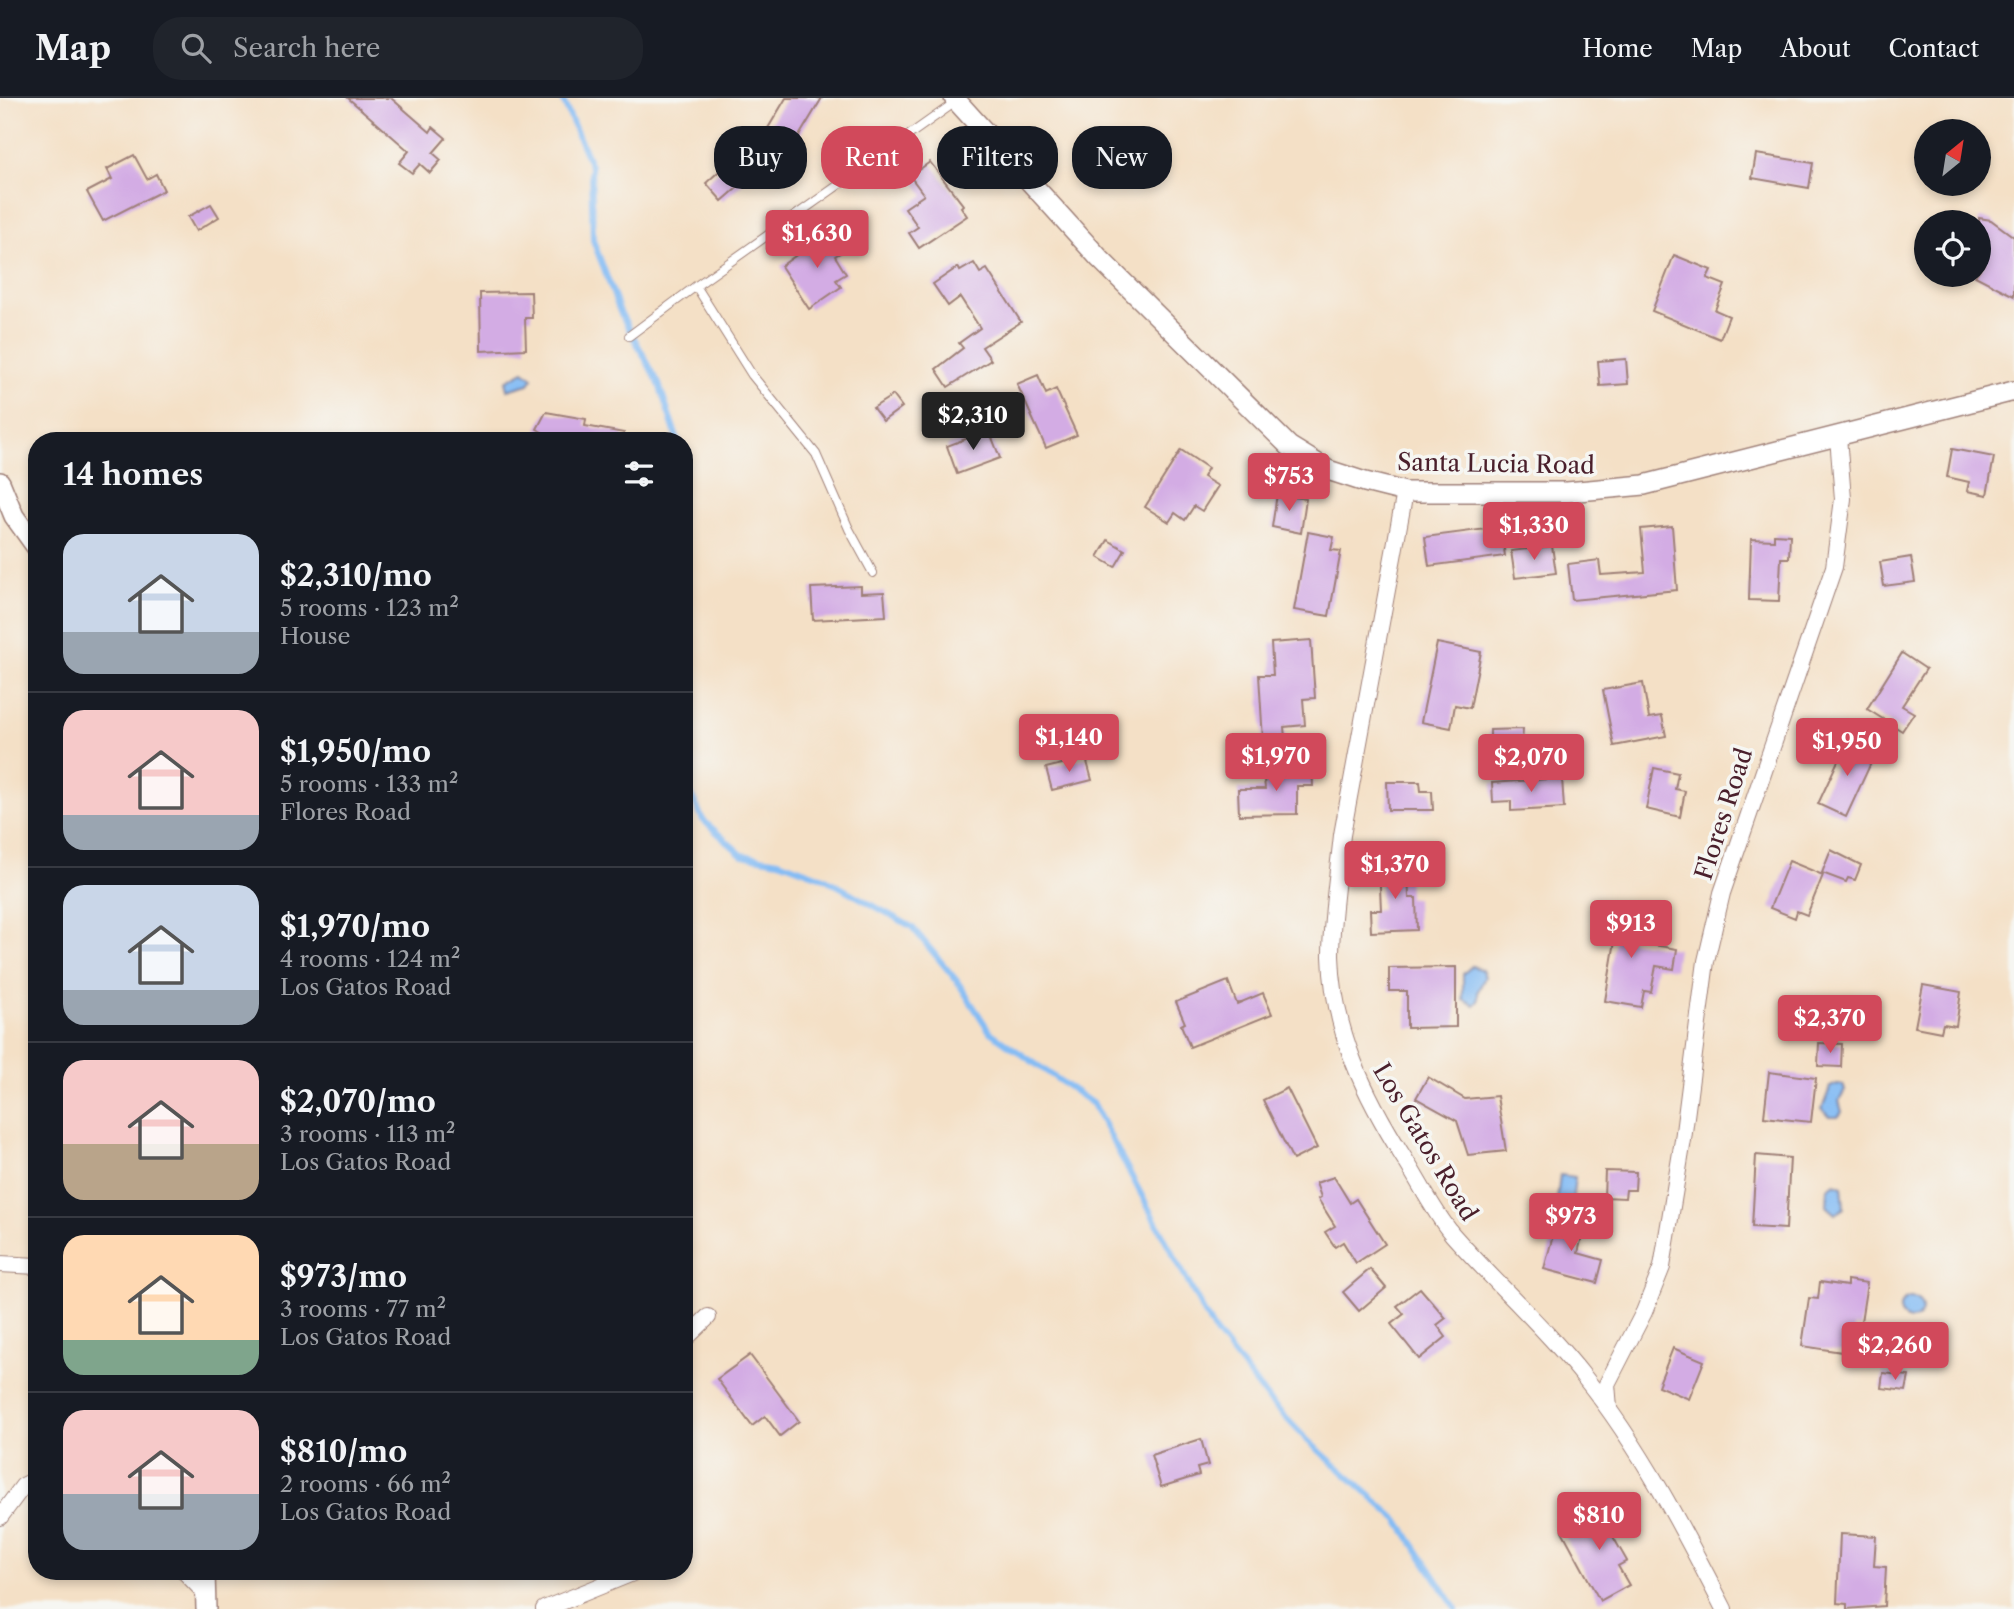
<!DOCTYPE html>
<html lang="en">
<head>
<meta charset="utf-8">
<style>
  body { margin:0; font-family:"Libre Caslon Text",serif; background:#20242c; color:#f1f3f6; height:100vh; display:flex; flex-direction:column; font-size:26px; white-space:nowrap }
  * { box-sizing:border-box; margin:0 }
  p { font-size:23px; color:#9ea1a6 }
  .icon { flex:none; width:38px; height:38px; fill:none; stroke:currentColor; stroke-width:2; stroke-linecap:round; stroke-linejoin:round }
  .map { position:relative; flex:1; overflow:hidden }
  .panel { position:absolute; left:28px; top:334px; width:665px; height:1148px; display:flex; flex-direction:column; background:#171b24; border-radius:28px; box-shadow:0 4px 10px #0003 }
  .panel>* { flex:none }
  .guide { position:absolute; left:714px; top:28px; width:665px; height:63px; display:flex; gap:14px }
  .needle { width:46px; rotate:30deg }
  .fabs { position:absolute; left:1914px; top:21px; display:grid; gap:14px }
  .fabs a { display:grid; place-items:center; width:77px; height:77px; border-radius:50%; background:#171b24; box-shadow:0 4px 10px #0003; font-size:35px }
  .price { position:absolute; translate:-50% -60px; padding:0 16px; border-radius:7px; background:#d1495b; color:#fff; font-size:23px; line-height:46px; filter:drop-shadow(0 2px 4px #0008) }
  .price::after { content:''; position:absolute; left:50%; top:42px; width:21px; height:16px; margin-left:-10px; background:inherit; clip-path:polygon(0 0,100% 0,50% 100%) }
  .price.active { background:#222; color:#fff }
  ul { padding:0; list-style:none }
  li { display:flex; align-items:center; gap:21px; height:175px; padding:0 35px }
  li+li { border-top:2px solid #363941 }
  li span { display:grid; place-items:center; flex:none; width:196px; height:140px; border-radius:21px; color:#555 }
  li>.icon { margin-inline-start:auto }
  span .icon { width:84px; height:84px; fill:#fffc; stroke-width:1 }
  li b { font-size:30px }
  h2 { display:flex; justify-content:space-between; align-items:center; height:84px; padding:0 35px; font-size:30px }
  .tag { padding:0 24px; border-radius:28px; background:#171b24; box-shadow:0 4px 10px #0003; font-size:24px; line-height:63px }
  .tag.active { background:#d1495b; color:#fff }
  header { display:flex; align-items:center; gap:42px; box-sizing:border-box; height:98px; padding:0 35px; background:#171b24; border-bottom:2px solid #363941 }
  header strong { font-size:33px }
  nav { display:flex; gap:38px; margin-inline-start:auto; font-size:24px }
  .search { width:490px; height:63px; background:#20242c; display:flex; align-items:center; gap:18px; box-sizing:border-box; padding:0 24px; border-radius:28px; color:#9ea1a6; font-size:26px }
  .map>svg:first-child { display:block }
  .water { fill:#84bcf4; stroke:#676e90; stroke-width:2 }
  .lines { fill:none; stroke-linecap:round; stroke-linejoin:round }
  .stream { stroke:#84bcf4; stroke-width:6 }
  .building { fill:#d3ace4 }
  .service-casing { stroke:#9f8078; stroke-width:10 }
  .minor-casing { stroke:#9f8078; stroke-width:18 }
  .tertiary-casing { stroke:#9f8078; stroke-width:22 }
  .service { stroke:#fff; stroke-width:8 }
  .minor { stroke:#fff; stroke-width:16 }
  .tertiary { stroke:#fff; stroke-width:19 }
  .labels { text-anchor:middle; stroke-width:7; stroke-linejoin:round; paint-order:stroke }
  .street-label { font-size:24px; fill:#4a1f2b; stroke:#f6f6f2 }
</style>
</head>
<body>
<header>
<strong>Map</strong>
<div class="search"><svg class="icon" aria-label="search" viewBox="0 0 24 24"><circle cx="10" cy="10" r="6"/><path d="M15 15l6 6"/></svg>Search here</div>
<nav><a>Home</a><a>Map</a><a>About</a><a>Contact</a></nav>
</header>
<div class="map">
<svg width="2014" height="1511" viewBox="0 0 2014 1511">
  <rect width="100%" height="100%" fill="#f6f6f2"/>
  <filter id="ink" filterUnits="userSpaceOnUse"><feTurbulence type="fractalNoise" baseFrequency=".0143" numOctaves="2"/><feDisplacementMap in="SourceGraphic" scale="14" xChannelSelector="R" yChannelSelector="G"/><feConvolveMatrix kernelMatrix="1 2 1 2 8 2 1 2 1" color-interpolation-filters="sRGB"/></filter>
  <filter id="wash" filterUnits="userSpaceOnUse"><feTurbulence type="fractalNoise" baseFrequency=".00686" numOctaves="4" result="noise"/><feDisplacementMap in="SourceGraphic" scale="28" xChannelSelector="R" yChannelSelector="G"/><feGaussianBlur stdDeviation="1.57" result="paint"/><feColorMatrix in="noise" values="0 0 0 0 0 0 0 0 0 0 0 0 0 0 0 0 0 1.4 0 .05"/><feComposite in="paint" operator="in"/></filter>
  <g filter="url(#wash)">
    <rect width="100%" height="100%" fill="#f4e0c6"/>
    <!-- water -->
    <g class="water">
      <path d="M 754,47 L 776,65 L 774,71 L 768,74 L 747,57 L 746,52 Z"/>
      <path d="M 524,273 L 533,280 L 529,286 L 508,292 L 506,283 Z"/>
      <path d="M 1472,868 L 1482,872 L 1485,879 L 1478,893 L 1478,903 L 1474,907 L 1463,901 L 1463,876 Z"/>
      <path d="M 1837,986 L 1843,987 L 1845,993 L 1839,1003 L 1842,1014 L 1838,1019 L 1829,1019 L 1822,1011 L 1830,990 Z"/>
      <path d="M 1560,1077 L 1575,1079 L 1572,1105 L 1557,1103 Z"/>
      <path d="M 1835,1085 L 1842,1088 L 1844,1110 L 1835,1116 L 1827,1109 L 1828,1090 Z"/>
      <circle cx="1911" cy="1211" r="11"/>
    </g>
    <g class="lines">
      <!-- stream -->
      <g class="stream">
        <path d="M 562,0 L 591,68 L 593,142 L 620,214 L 659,286 L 678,343"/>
        <path d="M 684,681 L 703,722 L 742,757 L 779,763 L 822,779 L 912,829 L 957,883 L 990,934 L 1093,1006 L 1213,1231 L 1268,1301 L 1308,1343 L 1398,1422 L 1456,1511"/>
      </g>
    </g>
    <g id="blocks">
      <!-- building -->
      <g class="building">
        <path d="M 348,0 L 391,0 L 430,34 L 433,29 L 446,40 L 433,55 L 441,62 L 430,75 L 420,66 L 412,75 L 399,65 L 409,53 Z"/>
        <path d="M 786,0 L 822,0 L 796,43 L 790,39 L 781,54 L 761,42 Z"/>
        <path d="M 1756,56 L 1813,65 L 1809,90 L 1752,80 Z"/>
        <path d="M 134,57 L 147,81 L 156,76 L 164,92 L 103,123 L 87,94 L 112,81 L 107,71 Z"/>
        <path d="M 930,64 L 963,107 L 961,109 L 967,118 L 919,150 L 909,135 L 918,129 L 905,110 L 924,97 L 910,78 Z"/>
        <path d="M 727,66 L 744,84 L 722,103 L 706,85 Z"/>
        <path d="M 211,106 L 219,119 L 196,133 L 188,119 Z"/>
        <path d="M 1979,120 L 1991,122 L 2014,139 L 2014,198 L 1975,178 L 1984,166 L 1979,160 Z"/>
        <path d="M 832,132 L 845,152 L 835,158 L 846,176 L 836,182 L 841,189 L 809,211 L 781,168 Z"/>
        <path d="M 1674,157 L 1711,172 L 1707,180 L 1725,187 L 1715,212 L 1729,218 L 1720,241 L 1652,213 Z"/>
        <path d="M 974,165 L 980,175 L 987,171 L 1021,224 L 982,249 L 991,262 L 948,289 L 936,271 L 963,250 L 959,245 L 980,230 L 960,199 L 948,208 L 933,186 L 958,169 L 960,173 Z"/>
        <path d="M 531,194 L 532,220 L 525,220 L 526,251 L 481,253 L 480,195 Z"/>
        <path d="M 1626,261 L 1628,286 L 1600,288 L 1598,263 Z"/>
        <path d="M 1038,277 L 1046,296 L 1056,291 L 1077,337 L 1046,350 L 1017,286 Z"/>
        <path d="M 893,297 L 902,309 L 883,323 L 873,310 Z"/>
        <path d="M 546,314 L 586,321 L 585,328 L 624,335 L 623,343 L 557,343 L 537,331 Z"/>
        <path d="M 989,332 L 1000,360 L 957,376 L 947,348 Z"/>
        <path d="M 1952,351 L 1994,359 L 1987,397 L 1967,393 L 1969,384 L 1947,379 Z"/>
        <path d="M 1181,352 L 1208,370 L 1203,379 L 1218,388 L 1202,413 L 1194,408 L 1185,422 L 1175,415 L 1169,424 L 1145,409 Z"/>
        <path d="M 1277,396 L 1306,401 L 1301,435 L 1272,429 Z"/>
        <path d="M 1672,428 L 1677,492 L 1572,502 L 1568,466 L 1599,462 L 1601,477 L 1645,474 L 1641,431 Z"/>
        <path d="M 1501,429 L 1505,458 L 1429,468 L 1425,439 Z"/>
        <path d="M 1308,434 L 1334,439 L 1331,452 L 1341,453 L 1329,518 L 1294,512 Z"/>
        <path d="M 1774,436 L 1790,437 L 1789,460 L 1781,460 L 1779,503 L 1749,502 L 1751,441 L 1774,442 Z"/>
        <path d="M 1108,442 L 1125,452 L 1115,469 L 1098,459 Z"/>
        <path d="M 1552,448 L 1556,475 L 1515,480 L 1511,453 Z"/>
        <path d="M 1911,459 L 1915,484 L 1884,488 L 1880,464 Z"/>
        <path d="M 861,488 L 861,495 L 884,494 L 886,518 L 813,522 L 811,490 Z"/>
        <path d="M 1311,542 L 1315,600 L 1303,601 L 1305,627 L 1284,629 L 1285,640 L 1263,642 L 1259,577 L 1273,577 L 1271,545 Z"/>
        <path d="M 1437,545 L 1481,554 L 1470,610 L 1455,607 L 1451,630 L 1421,624 Z"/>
        <path d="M 1902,555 L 1926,571 L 1902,608 L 1914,615 L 1902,633 L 1867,611 Z"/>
        <path d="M 1643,585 L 1649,620 L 1662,618 L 1666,638 L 1614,648 L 1603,592 Z"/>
        <path d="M 1523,631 L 1521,655 L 1490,656 L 1490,632 Z"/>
        <path d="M 1848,641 L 1876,654 L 1846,719 L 1818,706 Z"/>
        <path d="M 1086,660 L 1092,682 L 1052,692 L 1046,670 Z"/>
        <path d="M 1276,668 L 1312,668 L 1313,688 L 1297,688 L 1297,716 L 1239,717 L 1238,691 L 1265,691 L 1264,680 L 1276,680 Z"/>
        <path d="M 1654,670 L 1678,675 L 1675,691 L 1685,693 L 1680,719 L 1646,711 Z"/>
        <path d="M 1562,680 L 1564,710 L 1511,713 L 1511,703 L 1493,704 L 1492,685 Z"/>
        <path d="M 1387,684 L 1420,684 L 1421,693 L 1432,693 L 1433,712 L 1388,712 Z"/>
        <path d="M 1831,752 L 1861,767 L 1855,782 L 1848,780 L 1846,784 L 1822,775 Z"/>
        <path d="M 1789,763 L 1823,777 L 1807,817 L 1797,813 L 1795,820 L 1770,810 Z"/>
        <path d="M 1408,766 L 1409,800 L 1416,800 L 1417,832 L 1371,834 L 1370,812 L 1381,812 L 1379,767 Z"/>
        <path d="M 1621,805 L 1629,805 L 1630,843 L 1677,851 L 1674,871 L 1656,868 L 1651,894 L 1644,893 L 1641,909 L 1605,903 L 1616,837 L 1597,837 L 1597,816 L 1619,816 Z"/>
        <path d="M 1456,869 L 1456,929 L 1407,930 L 1407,893 L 1389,893 L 1389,870 Z"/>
        <path d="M 1228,883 L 1237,906 L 1263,895 L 1272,916 L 1190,949 L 1181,927 L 1185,925 L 1176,904 Z"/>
        <path d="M 1923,887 L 1961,894 L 1956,928 L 1943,926 L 1941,934 L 1915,929 Z"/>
        <path d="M 1819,945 L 1842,946 L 1841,969 L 1818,968 Z"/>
        <path d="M 1769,974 L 1816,980 L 1811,1024 L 1764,1019 Z"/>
        <path d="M 1428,979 L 1465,1001 L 1497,998 L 1506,1053 L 1468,1057 L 1457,1023 L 1416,1000 Z"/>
        <path d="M 1287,990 L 1317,1050 L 1293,1062 L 1263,1002 Z"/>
        <path d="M 1756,1057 L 1790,1060 L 1786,1131 L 1752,1129 Z"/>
        <path d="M 1605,1073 L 1636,1074 L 1635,1092 L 1626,1092 L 1625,1100 L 1604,1099 Z"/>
        <path d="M 1334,1079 L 1350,1105 L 1356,1101 L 1385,1146 L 1356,1165 L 1343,1144 L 1335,1149 L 1325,1134 L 1335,1128 L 1318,1101 L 1321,1099 L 1316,1085 Z"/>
        <path d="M 1558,1119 L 1585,1126 L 1578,1155 L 1603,1162 L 1597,1185 L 1544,1171 Z"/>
        <path d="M 1370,1171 L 1386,1190 L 1359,1213 L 1343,1194 Z"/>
        <path d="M 1847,1182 L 1867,1185 L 1860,1230 L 1854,1228 L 1852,1244 L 1843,1243 L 1842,1254 L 1802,1248 L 1809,1200 L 1818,1201 L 1820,1184 L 1847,1188 Z"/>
        <path d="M 1420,1190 L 1446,1220 L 1437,1227 L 1446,1239 L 1419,1261 L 1391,1226 L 1404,1216 L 1397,1208 Z"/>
        <path d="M 1673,1250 L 1704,1263 L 1689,1301 L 1658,1288 Z"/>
        <path d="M 750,1257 L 799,1323 L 780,1338 L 765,1318 L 752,1328 L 717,1281 Z"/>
        <path d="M 1883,1275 L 1909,1278 L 1906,1293 L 1881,1290 Z"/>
        <path d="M 1201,1341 L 1208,1367 L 1197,1370 L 1199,1377 L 1161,1389 L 1151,1357 Z"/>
        <path d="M 1608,1408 L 1621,1432 L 1612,1437 L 1627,1463 L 1618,1468 L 1629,1487 L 1600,1503 L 1562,1433 Z"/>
        <path d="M 1840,1436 L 1876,1438 L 1874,1468 L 1886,1469 L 1884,1508 L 1847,1511 L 1847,1506 L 1837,1505 Z"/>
      </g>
    </g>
  </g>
  <g filter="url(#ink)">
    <use href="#blocks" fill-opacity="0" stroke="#9f8078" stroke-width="2"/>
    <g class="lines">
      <defs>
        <g id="service">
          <path d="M 629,238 L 696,188"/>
          <path d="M 873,475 L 849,431 L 816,356 L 752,277 L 696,188 L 957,3"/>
        </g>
        <g id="minor">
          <path d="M 1405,394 L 1342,737 C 1338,776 1331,819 1331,858 C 1333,933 1365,998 1404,1060 C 1420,1085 1433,1113 1452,1136 C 1495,1185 1545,1229 1585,1280 C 1641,1350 1683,1431 1724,1511"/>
          <path d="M 0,1166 L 37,1168"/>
          <path d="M 684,1242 L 708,1219"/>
          <path d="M 1609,1310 L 1607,1286 L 1644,1214 L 1662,1169 L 1683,1042 L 1706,863 L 1722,795 L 1834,469 L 1843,401 L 1838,339"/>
          <path d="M 0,1419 L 23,1388 L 37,1381"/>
          <path d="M 185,1474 L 205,1495"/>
          <path d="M 544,1511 L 635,1474"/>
        </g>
        <g id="tertiary">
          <path d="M 954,0 L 1100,161 L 1289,348 L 1328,372 L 1365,384 L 1405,394 L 1567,394 L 1644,387 L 2014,293"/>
          <path d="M 0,384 L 14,418 L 37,450"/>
          <path d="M 205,1474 L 206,1511"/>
        </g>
      </defs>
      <!-- service casing -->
      <use href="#service" class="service-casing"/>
      <!-- minor casing -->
      <use href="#minor" class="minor-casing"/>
      <!-- tertiary casing -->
      <use href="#tertiary" class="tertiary-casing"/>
      <!-- service -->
      <use href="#service" class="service"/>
      <!-- minor -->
      <use href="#minor" class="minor"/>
      <!-- tertiary -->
      <use href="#tertiary" class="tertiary"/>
    </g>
  </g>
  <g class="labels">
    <!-- street labels -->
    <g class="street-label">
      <text transform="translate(1496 366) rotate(1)" y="8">Santa Lucia Road</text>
      <text transform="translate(1724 716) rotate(-72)" y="8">Flores Road</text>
      <text transform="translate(1425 1044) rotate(59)" y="8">Los Gatos Road</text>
    </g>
  </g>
</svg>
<div class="fabs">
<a><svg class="needle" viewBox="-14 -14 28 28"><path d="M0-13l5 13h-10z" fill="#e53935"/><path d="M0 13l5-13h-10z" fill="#9ea1a6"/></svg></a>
<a><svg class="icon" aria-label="locate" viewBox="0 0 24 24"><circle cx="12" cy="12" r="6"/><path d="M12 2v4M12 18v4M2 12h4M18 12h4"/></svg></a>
</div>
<b class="price" style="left:817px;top:172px">$1,630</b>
<b class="price active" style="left:973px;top:354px">$2,310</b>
<b class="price" style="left:1289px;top:415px">$753</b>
<b class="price" style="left:1534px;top:464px">$1,330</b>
<b class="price" style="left:1069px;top:676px">$1,140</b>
<b class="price" style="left:1847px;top:680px">$1,950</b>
<b class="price" style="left:1276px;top:695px">$1,970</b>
<b class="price" style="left:1531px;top:696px">$2,070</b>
<b class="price" style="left:1395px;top:803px">$1,370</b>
<b class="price" style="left:1631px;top:862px">$913</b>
<b class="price" style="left:1830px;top:957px">$2,370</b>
<b class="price" style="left:1571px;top:1155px">$973</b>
<b class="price" style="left:1895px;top:1284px">$2,260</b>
<b class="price" style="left:1599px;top:1454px">$810</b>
<div class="guide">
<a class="tag">Buy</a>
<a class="tag active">Rent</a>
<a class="tag">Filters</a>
<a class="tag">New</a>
</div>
<section class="panel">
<h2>14 homes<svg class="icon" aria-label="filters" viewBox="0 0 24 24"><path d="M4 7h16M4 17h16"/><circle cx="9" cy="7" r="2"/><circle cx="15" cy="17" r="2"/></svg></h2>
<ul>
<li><span style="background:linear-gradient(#c9d6e8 70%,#9aa5b1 0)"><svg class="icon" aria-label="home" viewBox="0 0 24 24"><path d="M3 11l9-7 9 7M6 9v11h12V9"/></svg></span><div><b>$2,310/mo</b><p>5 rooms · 123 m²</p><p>House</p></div></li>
<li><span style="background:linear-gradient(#f6c9c9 75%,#9aa5b1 0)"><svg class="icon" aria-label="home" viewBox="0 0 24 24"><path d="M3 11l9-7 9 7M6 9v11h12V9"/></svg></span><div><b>$1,950/mo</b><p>5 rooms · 133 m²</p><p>Flores Road</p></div></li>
<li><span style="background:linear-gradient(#c9d6e8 75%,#9aa5b1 0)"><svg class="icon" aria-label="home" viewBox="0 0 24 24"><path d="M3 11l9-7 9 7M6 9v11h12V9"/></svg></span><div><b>$1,970/mo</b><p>4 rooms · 124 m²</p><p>Los Gatos Road</p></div></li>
<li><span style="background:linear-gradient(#f6c9c9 60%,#b9a48a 0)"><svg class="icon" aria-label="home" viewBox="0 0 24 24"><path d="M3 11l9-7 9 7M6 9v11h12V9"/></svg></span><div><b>$2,070/mo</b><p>3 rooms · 113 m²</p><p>Los Gatos Road</p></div></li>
<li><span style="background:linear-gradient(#ffd9b3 75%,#7fa58c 0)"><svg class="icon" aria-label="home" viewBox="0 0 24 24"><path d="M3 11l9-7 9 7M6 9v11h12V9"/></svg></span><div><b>$973/mo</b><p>3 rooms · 77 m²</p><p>Los Gatos Road</p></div></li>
<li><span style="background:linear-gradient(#f6c9c9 60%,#9aa5b1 0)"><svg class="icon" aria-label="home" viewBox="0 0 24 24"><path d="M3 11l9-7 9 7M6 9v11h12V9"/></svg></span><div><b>$810/mo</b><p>2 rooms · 66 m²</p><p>Los Gatos Road</p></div></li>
</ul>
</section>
</div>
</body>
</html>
